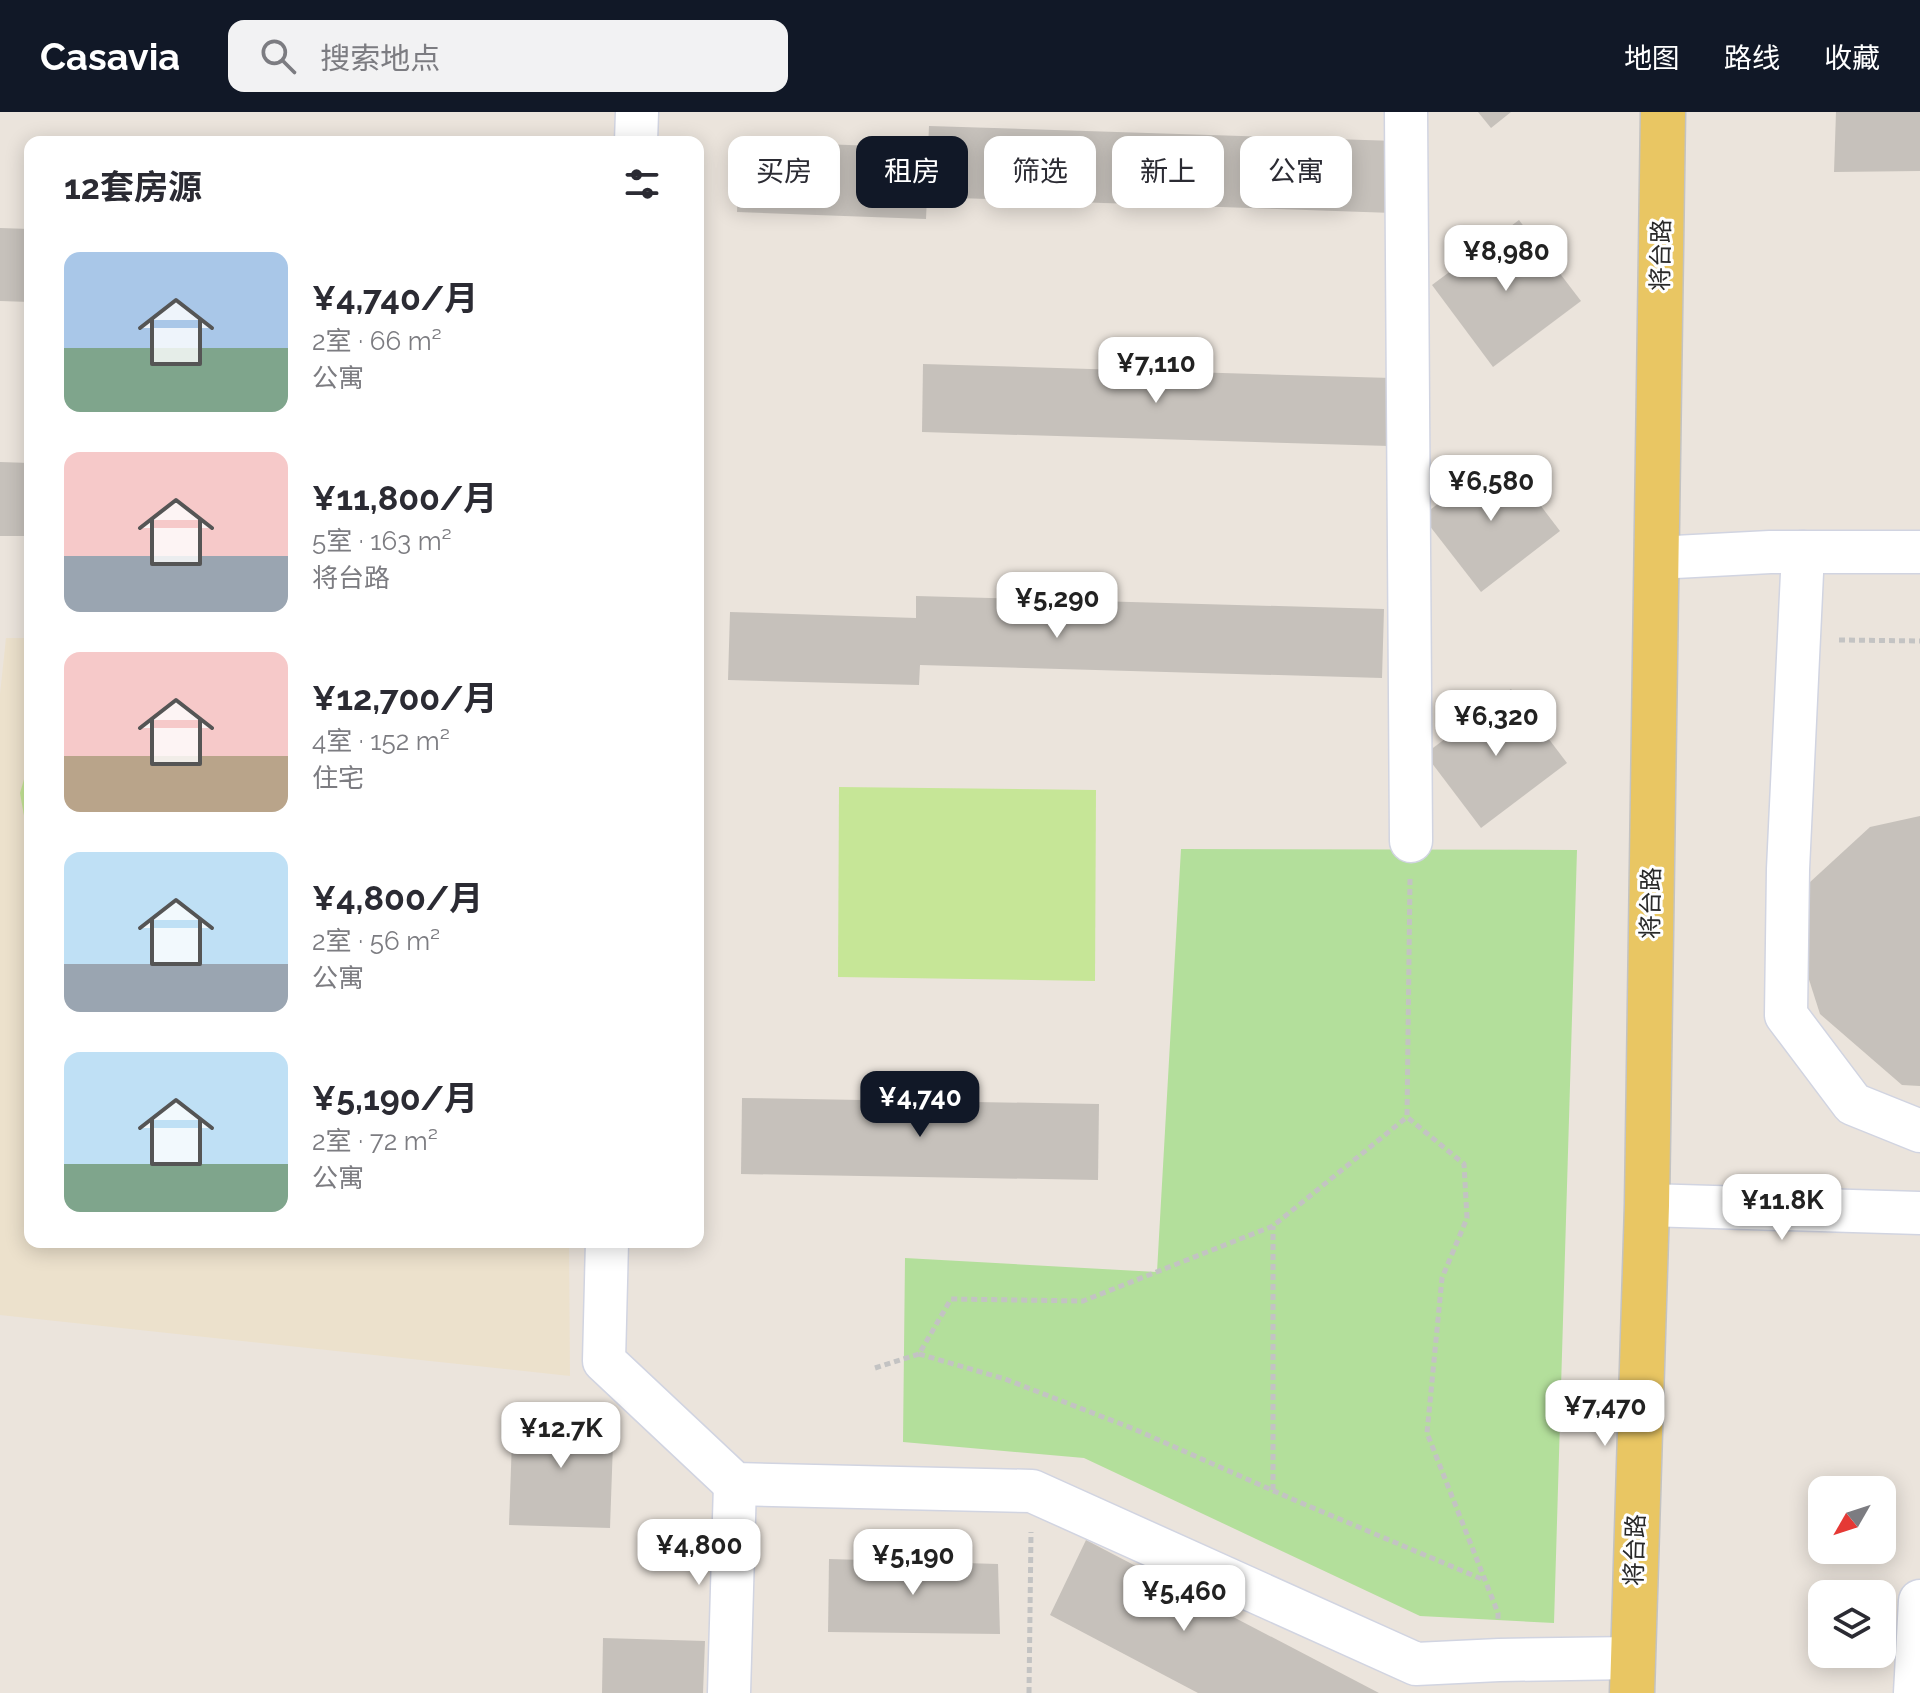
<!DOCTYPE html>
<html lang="zh">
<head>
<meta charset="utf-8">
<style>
  body { margin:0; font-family:Raleway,"Noto Sans SC",sans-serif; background:#f2f2f3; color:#2b2b33; height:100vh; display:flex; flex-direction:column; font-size:30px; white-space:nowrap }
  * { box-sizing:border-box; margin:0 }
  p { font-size:26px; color:#7c7c81 }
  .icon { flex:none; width:44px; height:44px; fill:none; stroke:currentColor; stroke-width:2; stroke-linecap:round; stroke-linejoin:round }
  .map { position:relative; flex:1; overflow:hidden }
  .side { position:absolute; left:24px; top:24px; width:680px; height:1112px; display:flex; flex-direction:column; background:#fff; border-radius:16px; box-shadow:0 4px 20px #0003 }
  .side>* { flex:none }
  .banner { position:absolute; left:728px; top:24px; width:760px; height:72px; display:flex; gap:16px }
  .needle { width:52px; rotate:231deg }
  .buttons { position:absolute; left:1808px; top:1364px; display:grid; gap:16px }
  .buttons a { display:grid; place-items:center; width:88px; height:88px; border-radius:16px; background:#fff; box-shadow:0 4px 20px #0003; font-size:40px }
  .price { position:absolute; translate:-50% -68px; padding:0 18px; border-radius:16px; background:#fff; color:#222; font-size:26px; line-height:52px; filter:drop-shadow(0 2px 4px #0008) }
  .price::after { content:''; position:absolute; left:50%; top:48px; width:24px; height:18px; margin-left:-12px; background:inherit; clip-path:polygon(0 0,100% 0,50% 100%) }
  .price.active { background:#111827; color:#fff }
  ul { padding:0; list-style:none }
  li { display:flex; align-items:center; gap:24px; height:200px; padding:0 40px }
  li span { display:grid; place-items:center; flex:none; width:224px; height:160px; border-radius:16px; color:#555 }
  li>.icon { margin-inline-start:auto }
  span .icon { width:96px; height:96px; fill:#fffc; stroke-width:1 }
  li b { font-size:34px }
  h2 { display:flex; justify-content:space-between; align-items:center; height:96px; padding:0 40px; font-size:34px }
  .chip { padding:0 28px; border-radius:16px; background:#fff; box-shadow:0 4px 20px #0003; font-size:28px; line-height:72px }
  .chip.active { background:#111827; color:#fff }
  header { display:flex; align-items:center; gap:48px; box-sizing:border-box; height:112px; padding:0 40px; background:#111827; color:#fff }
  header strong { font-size:38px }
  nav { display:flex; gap:44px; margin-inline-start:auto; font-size:28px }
  .search { width:560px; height:72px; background:#f2f2f3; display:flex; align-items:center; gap:20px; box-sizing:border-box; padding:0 28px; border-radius:16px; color:#7c7c81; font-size:30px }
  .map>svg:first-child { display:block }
  .education { fill:#ece1cc }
  .green { fill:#b3df9b }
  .pitch { fill:#c6e697 }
  .building { fill:#c6c1bb }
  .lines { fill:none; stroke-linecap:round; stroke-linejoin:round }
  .minor-casing { stroke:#d1d4e1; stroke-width:45 }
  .major-casing { stroke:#c3c3c3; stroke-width:47 }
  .path { stroke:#c3c3c3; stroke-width:5; stroke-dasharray:6 4; stroke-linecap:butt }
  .minor { stroke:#fff; stroke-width:42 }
  .major { stroke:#e9c663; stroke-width:44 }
  .labels { text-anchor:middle; stroke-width:6; stroke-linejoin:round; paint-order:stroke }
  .street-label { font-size:24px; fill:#292929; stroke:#fff }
</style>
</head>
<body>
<header>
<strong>Casavia</strong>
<div class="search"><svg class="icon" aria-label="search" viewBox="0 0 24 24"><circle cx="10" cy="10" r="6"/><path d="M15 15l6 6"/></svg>搜索地点</div>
<nav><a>地图</a><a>路线</a><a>收藏</a></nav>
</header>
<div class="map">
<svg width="1920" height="1581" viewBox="0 0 1920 1581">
  <rect width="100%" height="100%" fill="#ebe4dc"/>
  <!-- education -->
  <path class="education" d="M 6,526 L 30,526 L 30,1130 L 569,1130 L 570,1264 L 0,1203 L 0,582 Z"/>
  <!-- green -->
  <path class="green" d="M 1181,737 L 1577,738 L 1554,1511 L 1420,1504 L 1084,1346 L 903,1330 L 905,1146 L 1157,1160 Z"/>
  <!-- pitch -->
  <g class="pitch">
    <path d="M 30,647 L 30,738 L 20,681 Z"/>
    <path d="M 839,675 L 1096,678 L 1095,869 L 838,865 Z"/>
  </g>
  <!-- building -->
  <g class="building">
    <path d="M 1478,0 L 1511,0 L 1491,16 Z"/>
    <path d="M 1836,0 L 1920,0 L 1920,59 L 1834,60 Z"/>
    <path d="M 929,14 L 1396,29 L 1393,101 L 927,85 L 926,107 L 737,100 L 739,29 L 928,36 Z"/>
    <path d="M 1519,108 L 1581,189 L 1493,255 L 1432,173 Z"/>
    <path d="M 0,116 L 30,117 L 30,190 L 0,189 Z"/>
    <path d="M 923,252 L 1391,266 L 1389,334 L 922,320 Z"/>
    <path d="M 1502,343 L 1560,419 L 1481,480 L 1422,404 Z"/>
    <path d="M 0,350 L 30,351 L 30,424 L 0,424 Z"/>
    <path d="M 916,484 L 1384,497 L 1382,566 L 920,553 L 919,573 L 728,568 L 730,500 L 916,506 Z"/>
    <path d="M 1511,577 L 1567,651 L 1481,716 L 1425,642 Z"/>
    <path d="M 1920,704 L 1920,974 L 1902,973 L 1820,902 L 1797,830 L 1809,771 L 1870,715 Z"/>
    <path d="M 742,986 L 1099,992 L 1098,1068 L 741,1062 Z"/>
    <path d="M 513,1299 L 614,1303 L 610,1416 L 509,1413 Z"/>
    <path d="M 1086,1428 L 1379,1581 L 1198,1581 L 1050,1503 Z"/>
    <path d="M 829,1447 L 998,1452 L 1000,1522 L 828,1520 Z"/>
    <path d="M 603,1526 L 705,1529 L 703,1581 L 602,1581 Z"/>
  </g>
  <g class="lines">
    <defs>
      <g id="minor">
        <path d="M 1406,0 L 1411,729"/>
        <path d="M 636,30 L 637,0"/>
        <path d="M 1803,440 L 1788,757 L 1786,903 L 1853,992 L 1920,1019"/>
        <path d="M 1656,446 L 1770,440 L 1920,440"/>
        <path d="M 1647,1093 L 1920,1101"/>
        <path d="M 607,1130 L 604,1249 L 735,1372 L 1032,1379 L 1416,1552 L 1499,1548 L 1632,1546"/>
        <path d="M 729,1581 L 735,1372"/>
        <path d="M 1915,1581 L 1920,1489"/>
      </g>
      <path id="major" d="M 1632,1581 L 1647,1093 L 1663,0"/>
    </defs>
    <!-- minor casing -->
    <use href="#minor" class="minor-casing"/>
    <!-- major casing -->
    <use href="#major" class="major-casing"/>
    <!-- path -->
    <g class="path">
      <path d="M 1839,528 L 1920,529"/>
      <path d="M 1410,767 L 1407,1005 L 1464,1052 L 1467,1106 L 1442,1166 L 1427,1321 L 1498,1501 L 1498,1507"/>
      <path d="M 919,1242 L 1005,1267 L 1134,1317 L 1292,1387 L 1484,1468"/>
      <path d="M 875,1256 L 919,1242 L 951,1187 L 1083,1189 L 1273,1114 L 1407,1005"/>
      <path d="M 1273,1378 L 1273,1114"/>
      <path d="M 1029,1581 L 1031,1420"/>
    </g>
    <!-- minor -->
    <use href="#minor" class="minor"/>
    <!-- major -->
    <use href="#major" class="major"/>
  </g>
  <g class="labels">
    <!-- street labels -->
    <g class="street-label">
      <text transform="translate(1661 143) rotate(-89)" y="8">将台路</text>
      <text transform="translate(1651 791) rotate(-89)" y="8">将台路</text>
      <text transform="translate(1635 1438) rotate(-88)" y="8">将台路</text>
    </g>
  </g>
</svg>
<div class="buttons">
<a><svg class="needle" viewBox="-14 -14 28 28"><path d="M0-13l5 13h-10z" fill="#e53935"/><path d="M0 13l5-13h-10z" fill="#7c7c81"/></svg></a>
<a><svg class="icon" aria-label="layers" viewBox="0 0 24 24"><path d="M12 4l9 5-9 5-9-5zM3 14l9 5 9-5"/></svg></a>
</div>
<b class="price" style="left:1506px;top:181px">¥8,980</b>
<b class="price" style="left:1156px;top:293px">¥7,110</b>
<b class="price" style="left:1491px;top:411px">¥6,580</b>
<b class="price" style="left:1057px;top:528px">¥5,290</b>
<b class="price" style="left:1496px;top:646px">¥6,320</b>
<b class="price active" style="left:920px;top:1027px">¥4,740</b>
<b class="price" style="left:1782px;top:1130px">¥11.8K</b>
<b class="price" style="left:1605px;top:1336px">¥7,470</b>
<b class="price" style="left:561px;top:1358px">¥12.7K</b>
<b class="price" style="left:699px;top:1475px">¥4,800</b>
<b class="price" style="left:913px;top:1485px">¥5,190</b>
<b class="price" style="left:1184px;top:1521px">¥5,460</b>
<div class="banner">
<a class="chip">买房</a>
<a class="chip active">租房</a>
<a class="chip">筛选</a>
<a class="chip">新上</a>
<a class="chip">公寓</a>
</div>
<section class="side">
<h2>12套房源<svg class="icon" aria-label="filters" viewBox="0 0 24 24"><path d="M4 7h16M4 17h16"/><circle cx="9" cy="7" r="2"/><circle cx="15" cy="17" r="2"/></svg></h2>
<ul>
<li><span style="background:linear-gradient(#a9c7e8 60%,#7fa58c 0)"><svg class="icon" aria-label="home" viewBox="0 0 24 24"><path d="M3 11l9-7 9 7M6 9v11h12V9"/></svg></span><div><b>¥4,740/月</b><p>2室 · 66 m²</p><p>公寓</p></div></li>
<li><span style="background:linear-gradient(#f6c9c9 65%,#9aa5b1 0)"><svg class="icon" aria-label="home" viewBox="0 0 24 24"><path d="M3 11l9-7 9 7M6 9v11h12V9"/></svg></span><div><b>¥11,800/月</b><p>5室 · 163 m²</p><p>将台路</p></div></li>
<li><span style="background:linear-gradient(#f6c9c9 65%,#b9a48a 0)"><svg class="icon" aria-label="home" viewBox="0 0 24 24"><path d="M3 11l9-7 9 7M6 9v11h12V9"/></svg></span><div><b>¥12,700/月</b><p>4室 · 152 m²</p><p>住宅</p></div></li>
<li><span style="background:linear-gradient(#bfe0f5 70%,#9aa5b1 0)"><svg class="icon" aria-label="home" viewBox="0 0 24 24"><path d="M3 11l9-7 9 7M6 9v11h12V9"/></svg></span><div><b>¥4,800/月</b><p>2室 · 56 m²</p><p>公寓</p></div></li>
<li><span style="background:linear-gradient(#bfe0f5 70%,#7fa58c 0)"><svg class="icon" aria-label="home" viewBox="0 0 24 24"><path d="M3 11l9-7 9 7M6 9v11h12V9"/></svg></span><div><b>¥5,190/月</b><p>2室 · 72 m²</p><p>公寓</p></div></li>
</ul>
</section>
</div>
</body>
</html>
